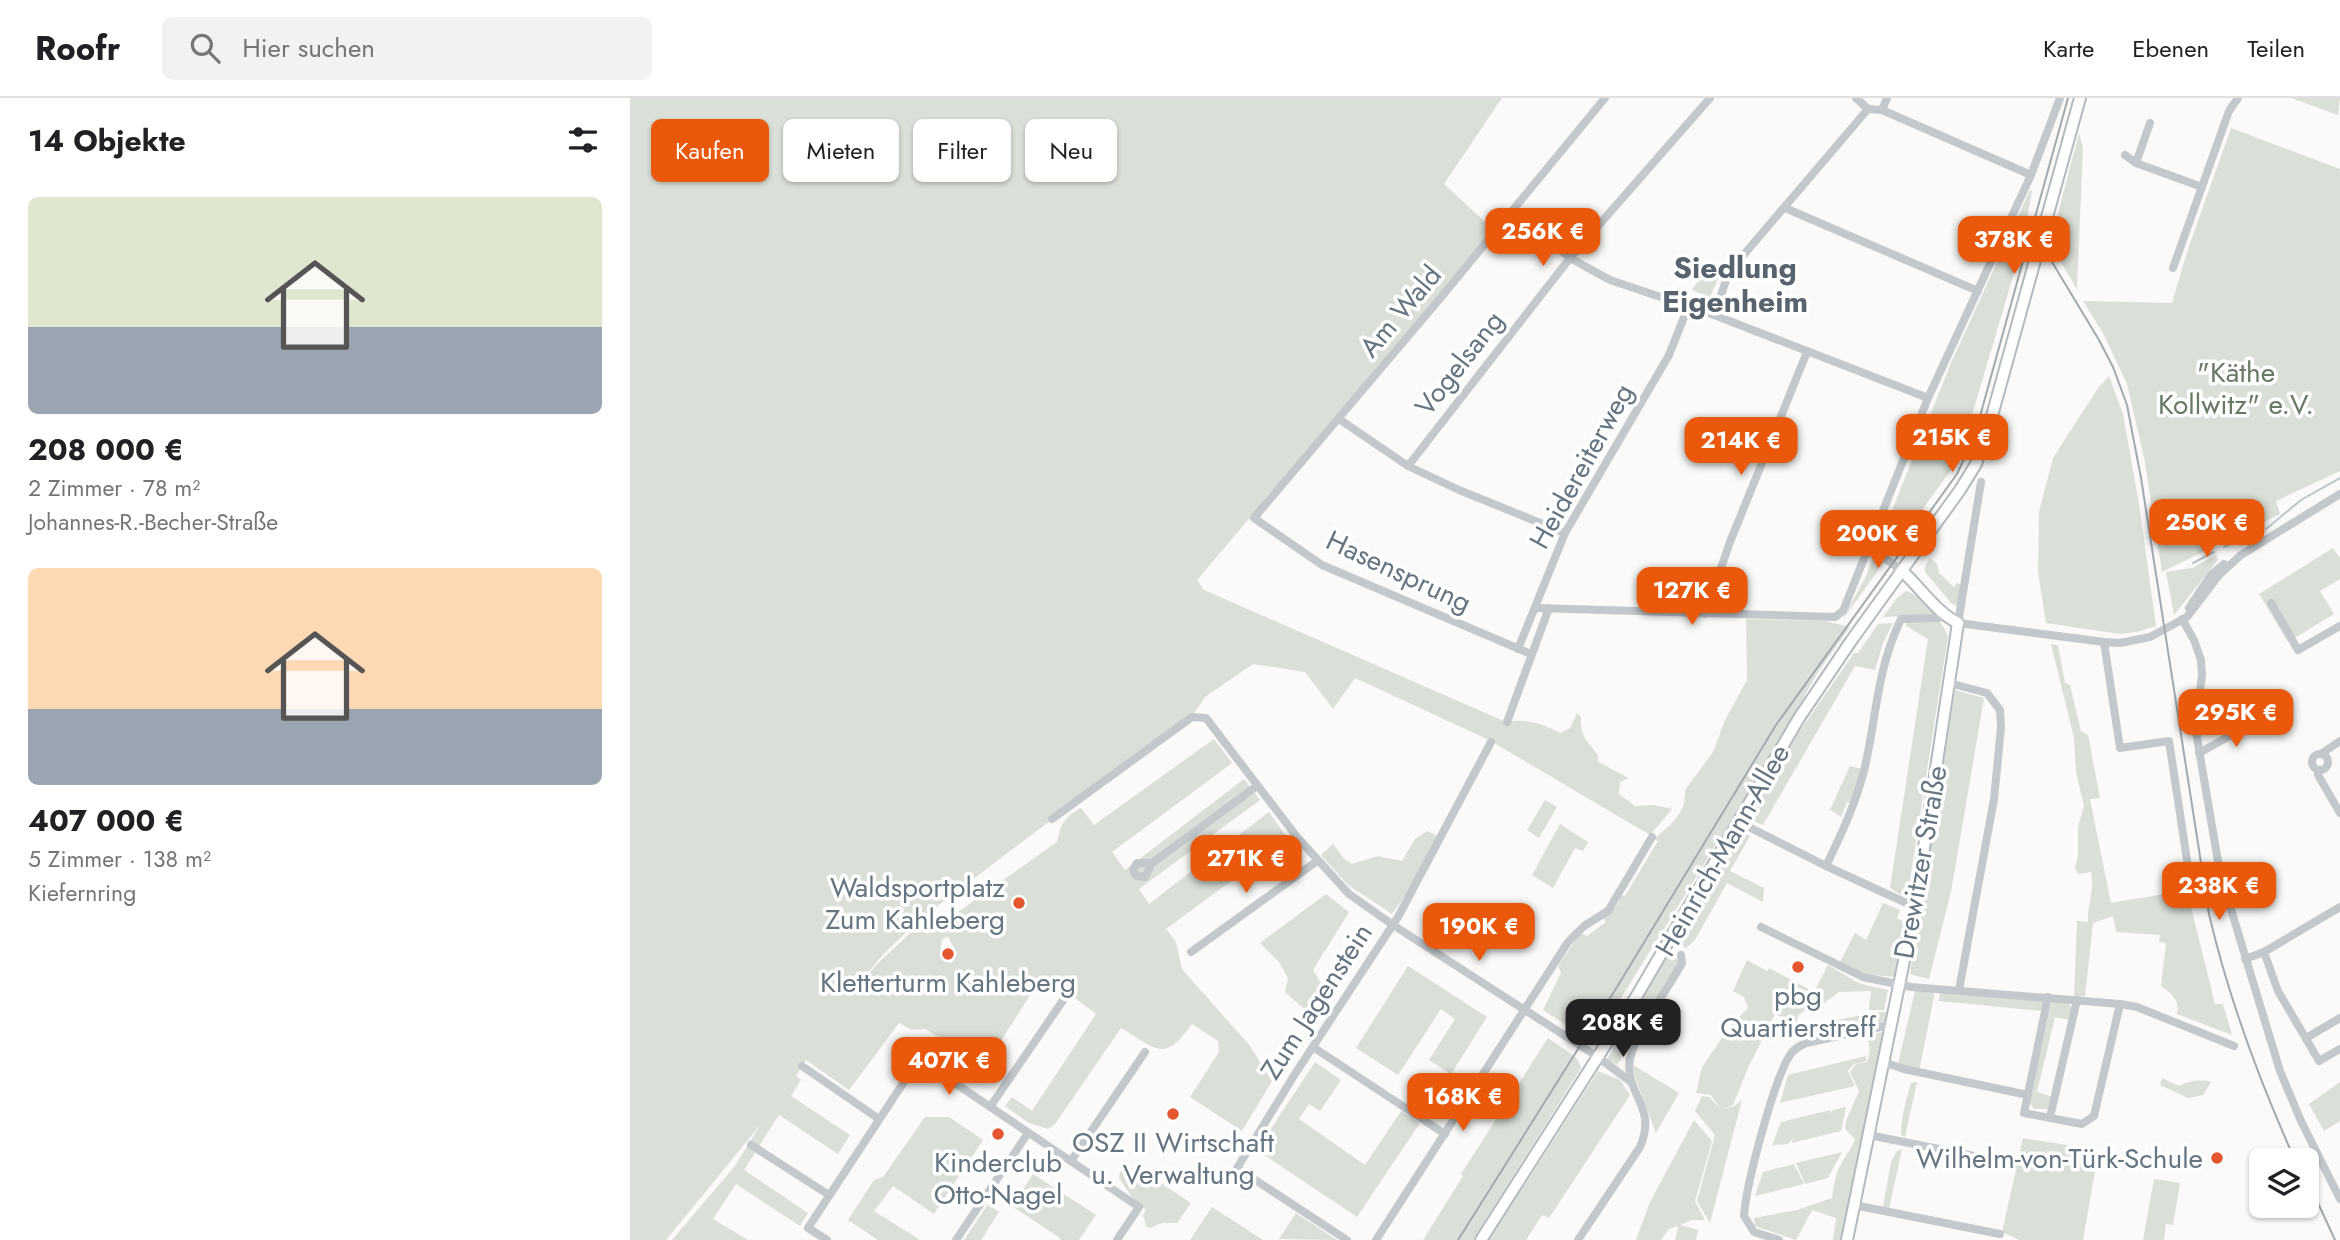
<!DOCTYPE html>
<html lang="de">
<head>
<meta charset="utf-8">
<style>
  body { margin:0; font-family:Jost,sans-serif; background:#f2f2f2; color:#202124; height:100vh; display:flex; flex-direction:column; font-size:26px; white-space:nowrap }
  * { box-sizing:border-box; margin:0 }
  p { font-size:23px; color:#757577 }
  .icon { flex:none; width:38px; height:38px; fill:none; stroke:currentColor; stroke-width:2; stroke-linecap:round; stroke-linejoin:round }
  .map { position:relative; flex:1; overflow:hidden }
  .side { display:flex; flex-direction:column; background:#fff; width:630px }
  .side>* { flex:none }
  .hud { position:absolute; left:21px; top:21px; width:665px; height:63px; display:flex; gap:14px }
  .tools { position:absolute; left:1619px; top:1050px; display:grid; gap:14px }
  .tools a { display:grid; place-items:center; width:70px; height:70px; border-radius:10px; background:#fff; box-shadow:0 2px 5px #0004; font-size:35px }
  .price { position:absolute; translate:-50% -60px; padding:0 16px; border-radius:14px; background:#ea580c; color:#fff; font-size:23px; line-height:46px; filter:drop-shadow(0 2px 4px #0008) }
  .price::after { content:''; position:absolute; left:50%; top:42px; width:21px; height:16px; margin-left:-10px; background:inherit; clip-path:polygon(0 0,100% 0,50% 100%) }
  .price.current { background:#222; color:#fff }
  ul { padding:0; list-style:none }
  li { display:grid; align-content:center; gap:14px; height:371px; padding:0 28px }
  li span { display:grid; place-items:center; height:217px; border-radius:10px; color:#555 }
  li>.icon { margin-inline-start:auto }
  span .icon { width:126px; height:126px; fill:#fffc; stroke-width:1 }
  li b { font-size:30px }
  h2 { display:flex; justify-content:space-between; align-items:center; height:84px; padding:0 28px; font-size:30px }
  .chip { padding:0 24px; border-radius:10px; background:#fff; box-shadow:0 2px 5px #0004; font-size:24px; line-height:63px }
  .chip.current { background:#ea580c; color:#fff }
  header { display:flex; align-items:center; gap:42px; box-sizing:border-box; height:98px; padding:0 35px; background:#fff; border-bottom:2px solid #e0e0e0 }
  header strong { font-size:33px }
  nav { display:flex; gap:38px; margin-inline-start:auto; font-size:24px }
  .search { width:490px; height:63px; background:#f2f2f2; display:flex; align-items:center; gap:18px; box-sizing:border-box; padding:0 24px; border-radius:10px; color:#757577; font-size:26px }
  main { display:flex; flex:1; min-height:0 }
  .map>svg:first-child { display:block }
  .green { fill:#dadfd7; fill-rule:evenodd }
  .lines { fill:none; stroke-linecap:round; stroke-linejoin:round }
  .stream { stroke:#bbc7cb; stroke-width:2 }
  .secondary-casing { stroke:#b3babf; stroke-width:14 }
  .street { stroke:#c3c8cc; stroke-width:8 }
  .secondary { stroke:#fff; stroke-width:10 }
  .tram { stroke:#a2aab0; stroke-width:2 }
  .poi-dot { fill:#e4572e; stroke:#fff; stroke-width:2.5 }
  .labels { text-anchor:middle; stroke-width:7; stroke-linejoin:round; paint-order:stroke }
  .street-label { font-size:28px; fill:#657683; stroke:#fff }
  .park-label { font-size:28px; fill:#687a64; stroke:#fff }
  .poi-label { font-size:28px; fill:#657683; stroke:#fff }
  .neighbourhood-label { font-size:30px; font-weight:bold; fill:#57646e; stroke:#fff }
</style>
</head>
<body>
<header>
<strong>Roofr</strong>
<div class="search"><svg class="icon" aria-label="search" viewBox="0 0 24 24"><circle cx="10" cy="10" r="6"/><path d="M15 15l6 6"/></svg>Hier suchen</div>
<nav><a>Karte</a><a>Ebenen</a><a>Teilen</a></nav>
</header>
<main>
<section class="side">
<h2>14 Objekte<svg class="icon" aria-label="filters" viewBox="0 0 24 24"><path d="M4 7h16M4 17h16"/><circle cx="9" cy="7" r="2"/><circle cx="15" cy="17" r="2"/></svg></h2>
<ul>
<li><span style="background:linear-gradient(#dfe7d0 60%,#9aa5b1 0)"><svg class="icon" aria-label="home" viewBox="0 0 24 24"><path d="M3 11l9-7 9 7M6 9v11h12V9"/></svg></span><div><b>208 000 €</b><p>2 Zimmer · 78 m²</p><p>Johannes-R.-Becher-Straße</p></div></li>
<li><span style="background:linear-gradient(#ffd9b3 65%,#9aa5b1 0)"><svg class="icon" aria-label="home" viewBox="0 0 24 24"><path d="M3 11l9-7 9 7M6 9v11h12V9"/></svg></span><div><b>407 000 €</b><p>5 Zimmer · 138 m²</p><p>Kiefernring</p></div></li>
</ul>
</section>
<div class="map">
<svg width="1710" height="1142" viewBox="0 0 1710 1142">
  <rect width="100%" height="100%" fill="#fafaf8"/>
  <!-- green -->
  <g class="green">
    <path d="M 0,0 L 872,0 L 814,86 L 864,132 L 567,482 L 574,492 L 876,624 C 897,620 912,626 931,635 L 940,630 L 947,615 L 951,619 C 950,639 957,643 968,657 L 968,664 L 999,680 L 990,684 L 989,696 L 1005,708 L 1024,707 L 1042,711 L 1020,737 L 859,642 L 725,580 L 703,611 L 675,574 L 623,566 L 575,599 L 562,619 C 494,668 426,718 359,769 C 314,803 261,840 229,887 L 247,866 L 290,826 L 297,836 L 427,744 C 431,725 434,720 451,710 L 464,727 L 584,641 L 602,665 L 482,754 L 495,772 L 614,681 L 630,702 L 509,791 L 519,806 L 639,714 L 658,741 L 536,831 L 546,844 L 552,871 L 620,948 L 642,983 L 612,1033 L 560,999 L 589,954 L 588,943 L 562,926 C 533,966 528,951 491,930 L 425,1026 L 418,1031 L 399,1025 L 375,1008 L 382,999 L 402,1013 L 466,916 L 421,882 L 406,888 L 356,966 L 295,931 L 282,932 L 269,925 L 219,992 L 176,962 L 166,978 L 171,982 L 161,998 L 220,1037 L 208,1056 L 149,1017 L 114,1072 L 178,1115 L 170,1128 L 106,1086 L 83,1121 L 118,1142 L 42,1142 L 104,1069 L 131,1026 L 36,1142 L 0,1142 ZM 318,839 L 327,855 L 322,865 L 314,863 L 310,856 L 312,841 Z"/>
    <path d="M 1661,0 L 1710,0 L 1708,17 Z"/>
    <path d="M 1601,30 L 1710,71 L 1710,373 L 1646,403 L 1650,416 L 1532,474 L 1514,359 L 1497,286 L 1473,235 L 1453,203 L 1542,205 L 1558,151 Z"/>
    <path d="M 1449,35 L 1453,50 L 1447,191 L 1420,146 Z"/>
    <path d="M 1400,92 L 1402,93 L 1392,148 L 1329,361 L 1213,521 L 1235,480 L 1321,265 Z"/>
    <path d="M 1071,171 L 1089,179 L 1080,199 L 1062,192 L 1070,180 L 1068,174 Z"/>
    <path d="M 1479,278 L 1493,316 L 1509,406 L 1526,528 L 1507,534 L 1490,536 L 1416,525 L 1408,475 L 1409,414 L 1423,360 L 1468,290 Z"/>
    <path d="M 1703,450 L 1710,460 L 1710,481 L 1690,493 L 1704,516 L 1658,544 L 1629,496 Z"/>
    <path d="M 1586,457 L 1588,462 L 1544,517 L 1536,474 L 1562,470 Z"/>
    <path d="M 1300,460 L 1307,466 L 1309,475 L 1324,489 L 1327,485 L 1332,487 L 1327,508 L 1322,506 L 1295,474 L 1295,468 Z"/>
    <path d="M 1276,493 C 1292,497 1312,523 1318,538 L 1277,801 L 1260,790 L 1298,541 L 1276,528 L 1276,518 L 1253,519 L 1267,500 Z"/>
    <path d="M 1116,521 L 1195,523 L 1220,529 L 1188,574 L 1132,673 L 963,945 L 913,912 L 931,875 L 928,868 L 950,835 L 957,838 L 976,824 L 972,819 C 982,813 989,809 991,797 L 995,798 L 1028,743 L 1024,741 C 1040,727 1057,715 1055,692 L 1083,654 L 1095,622 L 1117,582 Z"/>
    <path d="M 1263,525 L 1253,545 L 1245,572 L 1225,568 L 1133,727 L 1118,721 L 1167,637 L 1224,555 L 1228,555 L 1248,526 Z"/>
    <path d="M 1421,546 L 1428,547 L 1435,585 L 1440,587 L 1451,633 L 1458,637 L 1470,700 L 1460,701 L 1481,805 L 1534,796 L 1535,803 L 1559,801 L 1585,906 L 1593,906 L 1602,937 L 1547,916 C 1550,902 1542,896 1531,888 L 1536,845 L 1529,844 L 1530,837 L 1486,834 L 1483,818 L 1463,825 L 1455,898 L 1444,898 L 1447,823 L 1458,824 C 1457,807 1465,791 1461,774 L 1448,776 L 1445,770 L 1448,757 L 1448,728 L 1454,708 L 1446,674 L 1444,640 Z"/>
    <path d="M 1325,592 L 1354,600 L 1321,794 L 1299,881 L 1280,876 Z"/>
    <path d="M 1220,668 L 1232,671 L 1222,706 L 1217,704 L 1211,719 L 1200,712 Z"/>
    <path d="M 915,702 L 927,709 L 909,740 L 897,732 Z"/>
    <path d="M 930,726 L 958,744 L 953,753 L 945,750 L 923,790 L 902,777 Z"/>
    <path d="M 797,733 L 808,738 L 786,782 L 762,816 L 718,787 L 691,757 L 703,746 L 714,761 L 722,766 L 748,758 L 772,763 L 785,741 Z"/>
    <path d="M 1111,733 L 1120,738 L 1100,773 L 1134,790 L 1133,804 L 1097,785 L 1065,842 L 1056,850 L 1047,843 Z"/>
    <path d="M 696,796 L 719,814 L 683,872 L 691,885 L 680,916 L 655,894 L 658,880 L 649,864 L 630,845 Z"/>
    <path d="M 1253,805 L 1270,812 L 1267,820 L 1277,826 L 1267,878 C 1245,880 1229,874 1210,864 L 1225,835 L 1236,842 Z"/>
    <path d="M 1039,856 L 1050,863 L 987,967 L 977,961 Z"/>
    <path d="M 1117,862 L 1137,873 L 1139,870 L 1184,894 L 1198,867 L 1228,885 L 1258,892 L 1254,912 L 1239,912 L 1241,893 L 1209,894 L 1193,906 L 1181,909 L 1168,917 L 1167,926 L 1145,916 L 1117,972 L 1103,1007 L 1091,1012 L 1104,1008 L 1112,1002 L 1080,1125 L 1067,1103 L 1085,1037 L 1065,1013 L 1072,998 L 1079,999 L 1090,1010 L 1081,997 L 1066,995 L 1072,969 L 1101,927 L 1118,910 L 1114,899 L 1103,893 Z"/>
    <path d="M 778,868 L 857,919 L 821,976 L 799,962 L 825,921 L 811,911 L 768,977 L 726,950 Z"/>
    <path d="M 1285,893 L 1303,893 L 1304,899 L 1289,973 L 1271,969 L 1268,965 Z"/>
    <path d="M 1310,893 L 1413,902 L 1412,913 L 1309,903 Z"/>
    <path d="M 1425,902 L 1439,906 L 1441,910 L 1439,922 L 1425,919 L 1407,994 L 1423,999 L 1418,1011 L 1404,1011 L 1400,1005 L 1421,906 Z"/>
    <path d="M 1248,914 L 1258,914 L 1255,924 L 1190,936 L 1171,929 Z"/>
    <path d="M 1255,934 L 1211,1142 L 1203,1142 L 1206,1120 L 1182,1112 L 1166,1142 L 1125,1128 L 1124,1120 L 1167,1112 L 1202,1100 C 1204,1088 1205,1076 1211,1066 C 1216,1056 1221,1052 1225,1041 L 1215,1031 L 1216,1023 L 1229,993 L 1220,974 L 1226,966 L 1237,964 L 1240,954 L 1237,936 Z"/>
    <path d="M 918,940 L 947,960 L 951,970 L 843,1142 L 793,1142 L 833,1078 L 831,1076 Z"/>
    <path d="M 1236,958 L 1236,963 L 1224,966 L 1218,973 L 1225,988 L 1150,1005 L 1158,977 Z"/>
    <path d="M 685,964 L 711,982 L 690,1013 L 679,1006 L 669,1021 L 735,1067 L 771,1013 L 790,1025 L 727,1119 L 627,1052 Z"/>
    <path d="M 1003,967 L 1049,995 L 1026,1035 L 1005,979 Z"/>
    <path d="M 968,973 L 990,982 L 1000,997 L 919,1120 L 912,1117 L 896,1142 L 859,1142 Z"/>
    <path d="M 1532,980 L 1549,988 C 1557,983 1571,981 1581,984 L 1573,997 L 1558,1000 L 1530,987 Z"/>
    <path d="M 1287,984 L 1275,1039 L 1271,1037 C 1271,1019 1276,1002 1281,985 Z"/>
    <path d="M 1710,984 L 1710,1023 L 1694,1033 L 1679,1006 Z"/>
    <path d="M 1216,1009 L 1211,1033 L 1161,1045 L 1164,1039 L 1158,1046 L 1142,1047 L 1151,1024 L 1201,1012 L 1200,1016 L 1203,1012 Z"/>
    <path d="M 295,1019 L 319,1019 L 353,1042 L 304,1116 L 263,1088 L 244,1113 L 290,1142 L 248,1142 L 218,1122 L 244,1082 L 253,1079 Z"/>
    <path d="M 1064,1022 L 1082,1043 L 1065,1103 L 1075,1122 L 1062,1122 L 1050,1127 L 1068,1132 L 1066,1142 L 1045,1142 L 1048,1128 L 1039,1131 L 1031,1142 L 1006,1142 L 1020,1104 Z"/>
    <path d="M 1393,1040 L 1456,1050 L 1465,1073 L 1453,1142 L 1389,1142 L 1372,1134 Z"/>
    <path d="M 1272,1051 L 1259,1111 L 1253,1109 L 1261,1064 L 1266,1054 Z"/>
    <path d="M 1212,1054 L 1198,1080 L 1175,1086 L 1166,1065 Z"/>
    <path d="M 1164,1066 L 1174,1086 L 1125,1098 L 1133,1074 Z"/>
    <path d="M 508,1070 L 561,1105 L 547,1125 L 532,1125 L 520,1130 L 516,1128 L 513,1117 L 516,1112 L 501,1098 L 489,1080 L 490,1074 Z"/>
    <path d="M 403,1076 L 466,1117 L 449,1142 L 430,1142 L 430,1140 L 382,1108 Z"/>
    <path d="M 1524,1081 L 1550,1085 L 1543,1127 L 1536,1126 L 1534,1142 L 1513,1142 Z"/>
    <path d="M 358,1106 L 369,1114 L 351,1142 L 334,1142 Z"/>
    <path d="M 582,1109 L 633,1142 L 560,1142 Z"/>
    <path d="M 666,1115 L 707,1142 L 649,1141 Z"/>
  </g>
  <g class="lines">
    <!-- stream -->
    <g class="stream">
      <path d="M 1636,431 L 1671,402 L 1710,380"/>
      <path d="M 1594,449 L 1617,439"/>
      <path d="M 1563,465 L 1584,454"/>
    </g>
    <defs>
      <g id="secondary">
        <path d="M 851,1142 L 1006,899 L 1169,620 L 1221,543 L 1330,392 L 1346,366 L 1360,325 L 1450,0"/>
        <path d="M 1217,1142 L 1285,809 L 1328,525 C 1305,513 1291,490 1272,473"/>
      </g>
    </defs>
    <!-- secondary casing -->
    <use href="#secondary" class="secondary-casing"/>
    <!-- street -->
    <g class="street">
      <path d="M 1226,0 L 1238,11 L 1252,12 L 1401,77"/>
      <path d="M 1252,12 L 1257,0"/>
      <path d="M 1495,57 L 1506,65 L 1572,89"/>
      <path d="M 1506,65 L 1520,25"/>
      <path d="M 1155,110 L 1348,193"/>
      <path d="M 883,112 L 940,160 L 980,182 L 1084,217 L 1298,300"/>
      <path d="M 1543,170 L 1599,13 L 1608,0"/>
      <path d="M 1084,217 L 1099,174 L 1238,11"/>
      <path d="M 709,321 L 778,368 L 829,392 L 935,435"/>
      <path d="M 778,368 L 940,160 L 1080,0"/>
      <path d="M 1351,384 L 1328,525 L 1474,544 L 1490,545 L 1520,539 L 1557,519 L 1589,477 L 1611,457 L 1710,396"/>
      <path d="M 1240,449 L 1272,473"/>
      <path d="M 1641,505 L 1668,552 L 1710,528"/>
      <path d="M 906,510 L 1205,519 L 1213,513 L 1298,300 L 1401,77 L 1430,0"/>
      <path d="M 1559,510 L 1581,477 L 1594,466"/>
      <path d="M 1075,516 L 1100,444 L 1177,254"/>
      <path d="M 1552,521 L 1564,542 L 1571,562 L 1572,578 L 1565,628 L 1590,775 L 1650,973 L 1671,1023 L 1710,1101"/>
      <path d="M 1474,544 L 1490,650 L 1539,643 L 1562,795"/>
      <path d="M 888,551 L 935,435 L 1039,257 L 1058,209"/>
      <path d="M 901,556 L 692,467 L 624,420 L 808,203 L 975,0"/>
      <path d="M 1319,585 L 1357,595 L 1370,612 L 1371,629 L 1364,701 L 1329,892"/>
      <path d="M 877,624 L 919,510"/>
      <path d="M 1569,655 L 1630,621"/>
      <circle cx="1690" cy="664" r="8"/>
      <path d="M 1691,656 L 1710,643"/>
      <path d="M 1688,672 L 1688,677 L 1710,715"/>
      <path d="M 422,721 L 562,619 L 576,620 L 667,739 L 719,796 L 763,827 L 968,959 L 1001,984"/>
      <path d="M 1109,724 L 1196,768 L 1285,809"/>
      <path d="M 522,765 L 515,779 L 506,778 L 503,772 L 507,765 L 522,765 L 627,688"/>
      <path d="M 1196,768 C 1211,737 1225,707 1234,673 C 1247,618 1246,574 1271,521 L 1309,520 L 1313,516"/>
      <path d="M 1131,829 L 1233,879 L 1281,889 L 1490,906 L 1507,909 L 1604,948"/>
      <path d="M 561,854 L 687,763"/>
      <path d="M 1634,854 L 1648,893 L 1689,963 L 1710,951"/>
      <path d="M 1615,861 L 1634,854 L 1710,809"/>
      <path d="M 1418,899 L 1394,1015 L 1452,1026 L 1464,1018 L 1490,906"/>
      <path d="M 1676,940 L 1710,920"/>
      <path d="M 683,949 L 815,1036"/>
      <path d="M 1253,964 L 1274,971 L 1398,997"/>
      <path d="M 172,968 L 249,1021"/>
      <path d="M 360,1009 L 436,898"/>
      <path d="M 1420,1019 L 1447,902"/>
      <path d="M 1239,1037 L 1384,1066"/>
      <path d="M 121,1047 L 199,1097"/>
      <path d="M 441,1063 L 515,954"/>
      <path d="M 1224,1107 L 1370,1136"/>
      <path d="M 197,1142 L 178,1130 L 289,961 L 509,1109 L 487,1142"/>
      <path d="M 326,1142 L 398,1035"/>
      <path d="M 717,1142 L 607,1070 L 665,976 L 768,819 L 861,644"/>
      <path d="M 746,1142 L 938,844 L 954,828 L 978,813 L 1022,739"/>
      <path d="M 948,1142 L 1010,1049 C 1028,1008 994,996 1000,961 C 1005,936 1039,889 1052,865 L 1051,857"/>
      <path d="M 1149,1142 L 1124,1134 L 1114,1118 C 1116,1087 1145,976 1162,954 C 1166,950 1171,947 1176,945 L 1260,927"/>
    </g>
    <!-- secondary -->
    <use href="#secondary" class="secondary"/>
    <!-- tram -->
    <g class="tram">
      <path d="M 1407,119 L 1411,141 L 1416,154 L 1469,242 L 1483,269 L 1497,307 L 1511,380 L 1579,816 C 1599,902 1629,982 1665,1062"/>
      <path d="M 1676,1079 L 1705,1142"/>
      <path d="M 828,1142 L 987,889 L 1146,627 L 1327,376 L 1344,340 L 1438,0"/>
    </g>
  </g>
  <!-- markers -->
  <g class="poi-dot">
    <circle cx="389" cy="805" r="7"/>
    <circle cx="318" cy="856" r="7"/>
    <circle cx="1168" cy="869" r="7"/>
    <circle cx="543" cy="1016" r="7"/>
    <circle cx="368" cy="1036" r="7"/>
    <circle cx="1587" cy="1060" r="7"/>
  </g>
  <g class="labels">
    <!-- street labels -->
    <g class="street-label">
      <text transform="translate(770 213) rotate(-50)" y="10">Am Wald</text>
      <text transform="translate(829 265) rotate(-52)" y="10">Vogelsang</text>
      <text transform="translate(951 368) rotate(-61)" y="10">Heidereiterweg</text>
      <text transform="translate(769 473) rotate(25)" y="10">Hasensprung</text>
      <text transform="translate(1092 752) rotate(-60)" y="10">Heinrich-Mann-Allee</text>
      <text transform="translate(1290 764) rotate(-80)" y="10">Drewitzer Straße</text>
      <text transform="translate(686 903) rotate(-57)" y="10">Zum Jagenstein</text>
    </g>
    <!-- park labels -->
    <g class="park-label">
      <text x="1606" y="284">"Käthe<tspan x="1606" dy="32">Kollwitz" e.V.</tspan></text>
    </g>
    <!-- poi labels -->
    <g class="poi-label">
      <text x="375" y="799" text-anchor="end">Waldsportplatz<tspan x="375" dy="32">Zum Kahleberg</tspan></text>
      <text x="318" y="894">Kletterturm Kahleberg</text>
      <text x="1168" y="907">pbg<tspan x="1168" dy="32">Quartierstreff</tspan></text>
      <text x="543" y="1054">OSZ II Wirtschaft<tspan x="543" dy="32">u. Verwaltung</tspan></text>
      <text x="1573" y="1070" text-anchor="end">Wilhelm-von-Türk-Schule</text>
      <text x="368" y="1074">Kinderclub<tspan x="368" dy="32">Otto-Nagel</tspan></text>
    </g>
    <!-- neighbourhood labels -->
    <g class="neighbourhood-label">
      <text x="1105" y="180">Siedlung<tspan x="1105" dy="34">Eigenheim</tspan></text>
    </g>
  </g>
</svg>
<div class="tools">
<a><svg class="icon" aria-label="layers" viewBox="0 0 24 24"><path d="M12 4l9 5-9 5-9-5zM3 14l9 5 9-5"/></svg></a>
</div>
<b class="price" style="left:913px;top:170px">256K €</b>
<b class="price" style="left:1384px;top:178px">378K €</b>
<b class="price" style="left:1322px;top:376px">215K €</b>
<b class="price" style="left:1111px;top:379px">214K €</b>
<b class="price" style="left:1577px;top:461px">250K €</b>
<b class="price" style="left:1248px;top:472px">200K €</b>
<b class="price" style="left:1062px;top:529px">127K €</b>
<b class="price" style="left:1606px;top:651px">295K €</b>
<b class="price" style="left:616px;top:797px">271K €</b>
<b class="price" style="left:1589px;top:824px">238K €</b>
<b class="price" style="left:849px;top:865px">190K €</b>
<b class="price current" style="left:993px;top:961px">208K €</b>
<b class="price" style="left:319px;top:999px">407K €</b>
<b class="price" style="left:833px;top:1035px">168K €</b>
<div class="hud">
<a class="chip current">Kaufen</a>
<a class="chip">Mieten</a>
<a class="chip">Filter</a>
<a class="chip">Neu</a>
</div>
</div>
</main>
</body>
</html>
